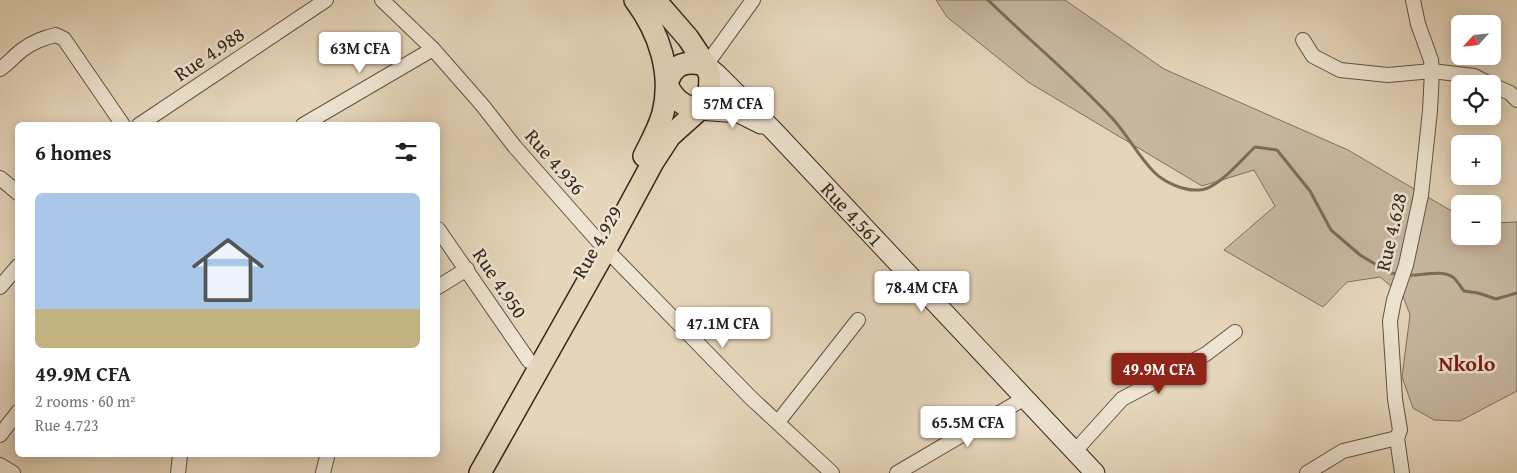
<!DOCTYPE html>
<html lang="en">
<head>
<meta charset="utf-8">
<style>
  body { margin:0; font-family:"Gentium Book Plus",serif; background:#f2f2f2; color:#202124; height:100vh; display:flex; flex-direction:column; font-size:19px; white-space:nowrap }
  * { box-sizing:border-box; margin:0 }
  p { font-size:16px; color:#757577 }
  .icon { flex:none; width:28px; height:28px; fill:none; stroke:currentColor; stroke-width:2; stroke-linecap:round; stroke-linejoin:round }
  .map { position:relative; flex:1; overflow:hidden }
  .side { position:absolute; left:15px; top:122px; width:425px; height:335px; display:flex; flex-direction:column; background:#fff; border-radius:8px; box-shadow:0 2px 12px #0003 }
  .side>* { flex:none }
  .needle { width:32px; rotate:243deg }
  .controls { position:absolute; left:1451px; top:15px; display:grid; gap:10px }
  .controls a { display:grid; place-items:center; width:50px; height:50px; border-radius:8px; background:#fff; box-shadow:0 2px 12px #0003; font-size:25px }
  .price { position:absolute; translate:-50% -42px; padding:0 11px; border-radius:5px; background:#fff; color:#222; font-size:16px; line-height:32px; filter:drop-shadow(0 1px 2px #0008) }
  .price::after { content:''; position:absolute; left:50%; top:30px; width:15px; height:11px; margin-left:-8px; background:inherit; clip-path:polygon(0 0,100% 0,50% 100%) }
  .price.selected { background:#8f2418; color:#fff }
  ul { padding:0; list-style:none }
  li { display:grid; align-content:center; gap:10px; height:265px; padding:0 20px }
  li span { display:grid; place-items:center; height:155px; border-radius:8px; color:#555 }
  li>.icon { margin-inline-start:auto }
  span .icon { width:90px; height:90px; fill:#fffc; stroke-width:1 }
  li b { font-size:21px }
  h2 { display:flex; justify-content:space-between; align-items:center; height:60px; padding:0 20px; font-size:21px }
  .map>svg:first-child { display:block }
  .green { fill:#c7b7a0; stroke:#7d6f60 }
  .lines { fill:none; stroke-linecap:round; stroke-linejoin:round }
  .stream { stroke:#796c5d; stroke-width:3 }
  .minor-casing { stroke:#605246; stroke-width:16 }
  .secondary-casing { stroke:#332720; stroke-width:21 }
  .primary-casing { stroke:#332720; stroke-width:24 }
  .minor { stroke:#eee4d2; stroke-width:14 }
  .secondary { stroke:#eee4d2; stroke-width:19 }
  .primary { stroke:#e5d5ba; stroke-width:21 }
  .labels { text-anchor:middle; stroke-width:5; stroke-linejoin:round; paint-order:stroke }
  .street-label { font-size:20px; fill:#332720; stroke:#eee4d2 }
  .quarter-label { font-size:22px; font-weight:bold; fill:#7a1f14; stroke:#eee4d2 }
</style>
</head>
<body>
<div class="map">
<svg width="1517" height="473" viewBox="0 0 1517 473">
  <rect width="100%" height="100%" fill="#e5d5ba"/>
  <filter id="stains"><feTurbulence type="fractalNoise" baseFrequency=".004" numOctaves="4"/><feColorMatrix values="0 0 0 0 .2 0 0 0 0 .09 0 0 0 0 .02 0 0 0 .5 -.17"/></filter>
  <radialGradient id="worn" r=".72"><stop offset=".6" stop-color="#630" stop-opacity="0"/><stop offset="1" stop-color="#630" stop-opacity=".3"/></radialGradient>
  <!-- green -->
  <path class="green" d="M 936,0 L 1065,0 L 1164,69 L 1348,150 L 1460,216 L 1460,236 L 1492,236 L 1493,223 L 1517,222 L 1517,391 L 1460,421 L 1434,420 L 1413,408 L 1402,377 L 1410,315 L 1403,296 L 1380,277 L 1347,282 L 1323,307 L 1224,250 L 1275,206 L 1254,170 L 1202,186 L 1028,82 L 947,17 Z"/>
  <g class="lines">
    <!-- stream -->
    <g class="stream">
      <path d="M 988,0 C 1029,40 1073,76 1112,118 C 1127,134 1138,156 1154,172 C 1165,183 1184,191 1199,190 C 1217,190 1242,159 1255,147 L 1277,150 L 1310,191 L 1331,230 L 1360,255 L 1390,273 L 1399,274"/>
      <path d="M 1406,275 C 1420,277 1442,268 1454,278 C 1458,282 1461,287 1464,291 L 1478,293 L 1496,299 L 1517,293"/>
    </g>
    <defs>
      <g id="minor">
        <path d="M 382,0 L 433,49 L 483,106 L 515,147 L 598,241 L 751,398 L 832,473"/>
        <path d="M 1303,40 L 1313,56 L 1340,70 L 1388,75 L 1432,71 L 1474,76 L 1490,84"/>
        <path d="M 706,65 L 753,0"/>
        <path d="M 0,69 C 8,64 14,56 22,50 C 31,43 45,37 56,35 L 64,39 L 123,125"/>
        <path d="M 1492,85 L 1510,93 L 1517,100"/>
        <path d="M 139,125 L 326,0"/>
        <path d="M 303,125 L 433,49"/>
        <path d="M 0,178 L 18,193"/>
        <path d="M 438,229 L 529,361"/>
        <path d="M 0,287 L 18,266"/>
        <path d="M 438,287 L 467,269"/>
        <path d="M 778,422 L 858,320"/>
        <path d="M 0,435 L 18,412"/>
        <path d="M 1075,451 L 1122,399 L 1206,354 L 1235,332"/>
        <path d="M 0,465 L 13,473"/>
        <path d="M 178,473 L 180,455"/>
        <path d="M 323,473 L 327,457"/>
        <path d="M 897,473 L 1025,398"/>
        <path d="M 1307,473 L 1343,451 L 1397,438"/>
        <path d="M 1402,473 L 1397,438 L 1400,430 L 1395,399 L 1390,321 L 1394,300 L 1406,265 L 1421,195 L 1430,111 L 1432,71 L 1431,60 L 1418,24 L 1413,0"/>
      </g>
      <g id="secondary">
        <path id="s1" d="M 706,65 L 717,74 L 773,130 L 1095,473"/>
        <path d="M 699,110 L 739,113 L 761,124"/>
      </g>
      <g id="primary">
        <path d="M 635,0 C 659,32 673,73 663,113 C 659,128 651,142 644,156"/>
        <path d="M 699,110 C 682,106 674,99 667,85 C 672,63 687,60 706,65"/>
        <path d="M 480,473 L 606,249 L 653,162 L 670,136 L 699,110 L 709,96 L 710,77 L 706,65 L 688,38 L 655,0"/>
      </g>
    </defs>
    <!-- minor casing -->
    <use href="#minor" class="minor-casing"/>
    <!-- secondary casing -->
    <use href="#secondary" class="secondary-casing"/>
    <!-- primary casing -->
    <use href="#primary" class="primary-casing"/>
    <!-- minor -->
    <use href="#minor" class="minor"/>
    <!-- secondary -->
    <use href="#secondary" class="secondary"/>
    <!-- primary -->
    <use href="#primary" class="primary"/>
  </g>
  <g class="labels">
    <!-- street labels -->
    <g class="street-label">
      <text transform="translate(209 54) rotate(-34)" y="7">Rue 4.988</text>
      <text transform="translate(555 162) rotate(49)" y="7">Rue 4.936</text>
      <text dy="7" stroke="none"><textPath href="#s1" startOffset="209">Rue 4.561</textPath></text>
      <text transform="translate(1391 232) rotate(-77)" y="7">Rue 4.628</text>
      <text transform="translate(597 242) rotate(-60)" y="7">Rue 4.929</text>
      <text transform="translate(500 283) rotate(56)" y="7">Rue 4.950</text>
    </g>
    <!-- quarter labels -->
    <g class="quarter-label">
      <text x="1467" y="371">Nkolo</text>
    </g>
  </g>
  <rect width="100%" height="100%" filter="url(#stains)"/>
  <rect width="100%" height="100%" fill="url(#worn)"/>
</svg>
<div class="controls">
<a><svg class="needle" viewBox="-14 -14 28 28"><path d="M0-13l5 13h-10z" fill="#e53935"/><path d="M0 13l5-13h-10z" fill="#757577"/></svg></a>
<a><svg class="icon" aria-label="locate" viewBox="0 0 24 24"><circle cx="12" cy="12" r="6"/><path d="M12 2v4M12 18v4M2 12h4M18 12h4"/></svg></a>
<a>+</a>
<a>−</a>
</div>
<b class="price" style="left:360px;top:74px">63M CFA</b>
<b class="price" style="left:733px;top:129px">57M CFA</b>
<b class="price" style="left:922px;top:313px">78.4M CFA</b>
<b class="price" style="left:723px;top:349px">47.1M CFA</b>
<b class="price selected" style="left:1159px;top:395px">49.9M CFA</b>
<b class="price" style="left:968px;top:448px">65.5M CFA</b>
<section class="side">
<h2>6 homes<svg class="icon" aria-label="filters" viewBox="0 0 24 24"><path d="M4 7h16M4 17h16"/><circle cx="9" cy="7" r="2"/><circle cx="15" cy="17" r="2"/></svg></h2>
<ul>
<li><span style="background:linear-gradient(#a9c7e8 75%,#c2b280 0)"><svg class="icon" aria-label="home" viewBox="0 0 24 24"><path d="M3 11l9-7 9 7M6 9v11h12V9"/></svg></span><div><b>49.9M CFA</b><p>2 rooms · 60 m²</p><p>Rue 4.723</p></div></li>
</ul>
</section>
</div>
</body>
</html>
